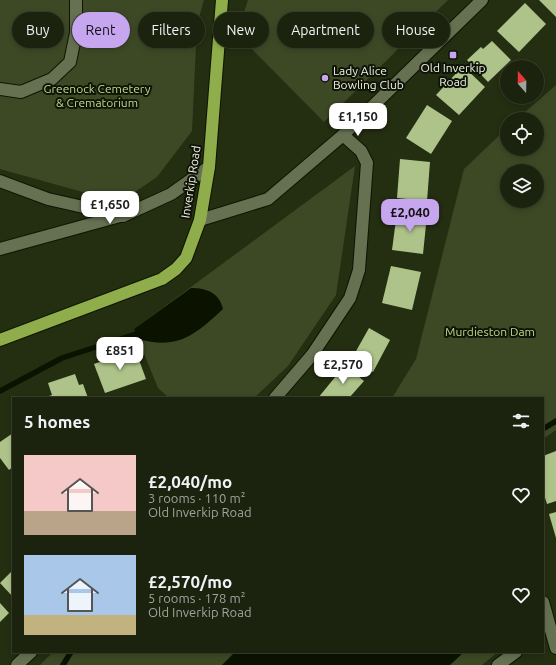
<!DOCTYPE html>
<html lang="en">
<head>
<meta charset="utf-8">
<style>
  body { margin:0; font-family:Ubuntu,sans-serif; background:#242a16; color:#f1f3f6; height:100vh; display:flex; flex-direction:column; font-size:15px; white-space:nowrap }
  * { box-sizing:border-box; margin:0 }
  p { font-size:13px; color:#a0a49d }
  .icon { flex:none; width:22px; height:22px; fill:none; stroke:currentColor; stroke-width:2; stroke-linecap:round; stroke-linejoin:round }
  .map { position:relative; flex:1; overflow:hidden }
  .panel { position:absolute; left:12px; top:397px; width:532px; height:256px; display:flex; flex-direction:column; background:#1b220d; border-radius:0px; box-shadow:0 2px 6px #0003,0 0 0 1px #393f2e }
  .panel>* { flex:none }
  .guide { position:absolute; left:12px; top:12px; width:532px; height:36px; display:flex; gap:8px }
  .needle { width:26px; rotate:340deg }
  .controls { position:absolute; left:500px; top:60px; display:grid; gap:8px }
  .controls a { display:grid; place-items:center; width:44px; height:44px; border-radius:50%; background:#1b220d; box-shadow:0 2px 6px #0003,0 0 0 1px #393f2e; font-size:20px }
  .price { position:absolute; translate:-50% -34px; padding:0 9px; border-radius:8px; background:#fff; color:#222; font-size:13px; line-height:26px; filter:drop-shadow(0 1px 2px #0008) }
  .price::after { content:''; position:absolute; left:50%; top:24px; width:12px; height:9px; margin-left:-6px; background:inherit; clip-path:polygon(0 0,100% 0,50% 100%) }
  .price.selected { background:#c7a6f0; color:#111 }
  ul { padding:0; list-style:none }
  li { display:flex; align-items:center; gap:12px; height:100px; padding:0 12px }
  li span { display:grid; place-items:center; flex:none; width:112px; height:80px; border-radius:0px; color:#555 }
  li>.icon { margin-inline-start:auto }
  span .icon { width:48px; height:48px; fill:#fffc; stroke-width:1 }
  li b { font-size:17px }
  h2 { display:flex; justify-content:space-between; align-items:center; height:48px; padding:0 12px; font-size:17px }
  .chip { padding:0 14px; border-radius:18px; background:#1b220d; box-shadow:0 2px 6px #0003,0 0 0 1px #393f2e; font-size:14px; line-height:36px }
  .chip.selected { background:#c7a6f0; color:#111 }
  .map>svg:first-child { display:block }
  .green { fill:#3d4925; fill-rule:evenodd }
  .water { fill:#0b1200 }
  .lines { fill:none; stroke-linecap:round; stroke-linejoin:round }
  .stream { stroke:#0b1200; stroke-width:5.5 }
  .building { fill:#aec38a }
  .minor-casing { stroke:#0e1500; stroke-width:14 }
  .highway-casing { stroke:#0e1500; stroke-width:14 }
  .minor { stroke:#667152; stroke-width:12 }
  .highway { stroke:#8fae4b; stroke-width:12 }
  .poi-dot { fill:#c7a6f0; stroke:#101408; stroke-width:1.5 }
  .labels { text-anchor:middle; stroke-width:4; stroke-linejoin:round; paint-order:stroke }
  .poi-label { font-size:12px; fill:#edf3e2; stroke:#101408 }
  .park-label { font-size:12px; fill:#beda89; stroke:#101408 }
  .street-label { font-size:12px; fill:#edf3e2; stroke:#101408 }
</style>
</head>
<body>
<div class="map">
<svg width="556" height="665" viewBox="0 0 556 665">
  <rect width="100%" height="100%" fill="#242e11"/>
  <!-- green -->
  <g class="green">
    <path d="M 0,0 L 204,0 L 197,24 L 192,131 L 157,177 L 135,192 L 104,198 L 0,169 Z"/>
    <path d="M 248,0 L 448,0 L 324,122 L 237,34 Z"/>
    <path d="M 556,85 L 556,430 L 543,439 L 543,398 L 392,398 L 416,359 L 464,169 L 507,128 L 507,149 L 537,149 L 537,119 L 517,119 ZM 507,171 L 537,171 L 537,201 L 507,201 Z"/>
    <path d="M 355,166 L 336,295 L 288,366 L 254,398 L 169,398 L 158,388 L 134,329 Z"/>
    <path d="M 53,652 L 498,652 L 482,665 L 40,665 Z"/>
  </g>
  <!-- water -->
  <g class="water">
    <path d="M 191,288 C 207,288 219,293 223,309 C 195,335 178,350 138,339 L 134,329 Z"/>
    <path d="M 235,652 L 464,652 L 450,665 L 222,665 Z"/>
  </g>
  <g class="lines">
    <!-- stream -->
    <g class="stream">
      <path d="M 0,391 L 62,358 L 136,334"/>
      <path d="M 543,429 L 556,421"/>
      <path d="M 63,665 L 71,652"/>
    </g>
  </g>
  <!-- building -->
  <g class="building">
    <path d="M 539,0 L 556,0 L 556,17 Z"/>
    <path d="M 525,3 L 546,24 L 519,52 L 497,31 Z"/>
    <path d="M 492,41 L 511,60 L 488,82 L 467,60 L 481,47 L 483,49 Z"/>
    <path d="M 463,66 L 485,87 L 459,115 L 436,95 Z"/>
    <path d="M 427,105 L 452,121 L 431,154 L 406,138 Z"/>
    <path d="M 400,159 L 430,162 L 427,201 L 397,198 Z"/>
    <path d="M 397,212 L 427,215 L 423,254 L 392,250 Z"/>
    <path d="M 391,266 L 421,272 L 412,310 L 382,303 Z"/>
    <path d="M 369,328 L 390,340 L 373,372 L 351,360 Z"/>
    <path d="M 135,349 L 146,379 L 105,393 L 94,364 Z"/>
    <path d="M 345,365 L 364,381 L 349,398 L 318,398 Z"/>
    <path d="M 75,374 L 79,385 L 83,384 L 88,398 L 47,398 L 46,397 L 52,395 L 48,383 Z"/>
    <path d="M 13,433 L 13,467 L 9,470 L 0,458 L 0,442 Z"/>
    <path d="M 556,451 L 556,501 L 547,504 L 543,491 L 543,456 Z"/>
    <path d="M 556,512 L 556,538 L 549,514 Z"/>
    <path d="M 13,570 L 13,597 L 0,583 Z"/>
    <path d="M 0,603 L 9,613 L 0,622 Z"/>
  </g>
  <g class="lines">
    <defs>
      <g id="minor">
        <path d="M 0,89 L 21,92 L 52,79 L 70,62 L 76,33 L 76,0"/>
        <path d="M 0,181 L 48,199 L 123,216 L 171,194 L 209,167"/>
        <path d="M 200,220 L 268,199 L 343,135 L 482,0"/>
        <path d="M 0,249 L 120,216"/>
        <path d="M 275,398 L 312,355 L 350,298 L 359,270 L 367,163 L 361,151 L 343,135"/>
        <path d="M 543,602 L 556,648"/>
        <path d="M 17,665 L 31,652"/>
        <path d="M 498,665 L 516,652"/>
      </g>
      <path id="highway" d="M 0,340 L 162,279 L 176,269 L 186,258 L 200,220 L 209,167 L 222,0"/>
    </defs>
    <!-- minor casing -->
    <use href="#minor" class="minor-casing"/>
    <!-- highway casing -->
    <use href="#highway" class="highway-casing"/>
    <!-- minor -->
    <use href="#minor" class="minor"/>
    <!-- highway -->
    <use href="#highway" class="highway"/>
  </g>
  <!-- markers -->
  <g class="poi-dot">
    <rect x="449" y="51" width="8" height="8" rx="2"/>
    <circle cx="325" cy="78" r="4"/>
  </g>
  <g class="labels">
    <!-- poi labels -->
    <g class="poi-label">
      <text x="453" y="72">Old Inverkip<tspan x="453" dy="14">Road</tspan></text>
      <text x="333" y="75" text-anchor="start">Lady Alice<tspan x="333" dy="14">Bowling Club</tspan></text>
    </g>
    <!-- park labels -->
    <g class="park-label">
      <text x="97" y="93">Greenock Cemetery<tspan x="97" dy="14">&amp; Crematorium</tspan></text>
      <text x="490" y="336">Murdieston Dam</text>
    </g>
    <!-- street labels -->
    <g class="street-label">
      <text transform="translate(191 182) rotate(-81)" y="4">Inverkip Road</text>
    </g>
  </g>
</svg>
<div class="controls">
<a><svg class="needle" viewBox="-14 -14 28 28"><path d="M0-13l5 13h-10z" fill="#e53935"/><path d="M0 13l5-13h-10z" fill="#a0a49d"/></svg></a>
<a><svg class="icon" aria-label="locate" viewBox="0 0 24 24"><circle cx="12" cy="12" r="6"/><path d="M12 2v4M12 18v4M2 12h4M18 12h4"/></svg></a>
<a><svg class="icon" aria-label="layers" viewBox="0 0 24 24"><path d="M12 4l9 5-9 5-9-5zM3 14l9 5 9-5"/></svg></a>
</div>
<b class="price" style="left:358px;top:137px">£1,150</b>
<b class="price" style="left:110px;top:225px">£1,650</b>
<b class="price selected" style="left:410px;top:233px">£2,040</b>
<b class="price" style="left:120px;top:371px">£851</b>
<b class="price" style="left:343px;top:385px">£2,570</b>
<div class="guide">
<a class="chip">Buy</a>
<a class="chip selected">Rent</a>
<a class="chip">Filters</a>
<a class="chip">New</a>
<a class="chip">Apartment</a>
<a class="chip">House</a>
</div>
<section class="panel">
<h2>5 homes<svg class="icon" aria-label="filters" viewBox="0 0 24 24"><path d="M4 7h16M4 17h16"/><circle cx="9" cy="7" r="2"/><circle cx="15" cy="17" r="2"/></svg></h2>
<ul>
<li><span style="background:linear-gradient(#f6c9c9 70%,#b9a48a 0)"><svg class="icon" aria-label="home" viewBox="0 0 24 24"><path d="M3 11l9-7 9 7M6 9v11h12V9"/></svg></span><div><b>£2,040/mo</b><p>3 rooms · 110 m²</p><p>Old Inverkip Road</p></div><svg class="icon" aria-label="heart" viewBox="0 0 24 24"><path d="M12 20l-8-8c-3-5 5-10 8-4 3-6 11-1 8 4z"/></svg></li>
<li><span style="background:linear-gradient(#a9c7e8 75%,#c2b280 0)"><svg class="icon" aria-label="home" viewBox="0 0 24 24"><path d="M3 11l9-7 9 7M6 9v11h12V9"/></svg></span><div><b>£2,570/mo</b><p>5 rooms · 178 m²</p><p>Old Inverkip Road</p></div><svg class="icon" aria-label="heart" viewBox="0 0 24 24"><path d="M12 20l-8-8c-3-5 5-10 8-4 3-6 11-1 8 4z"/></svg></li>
</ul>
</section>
</div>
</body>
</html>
